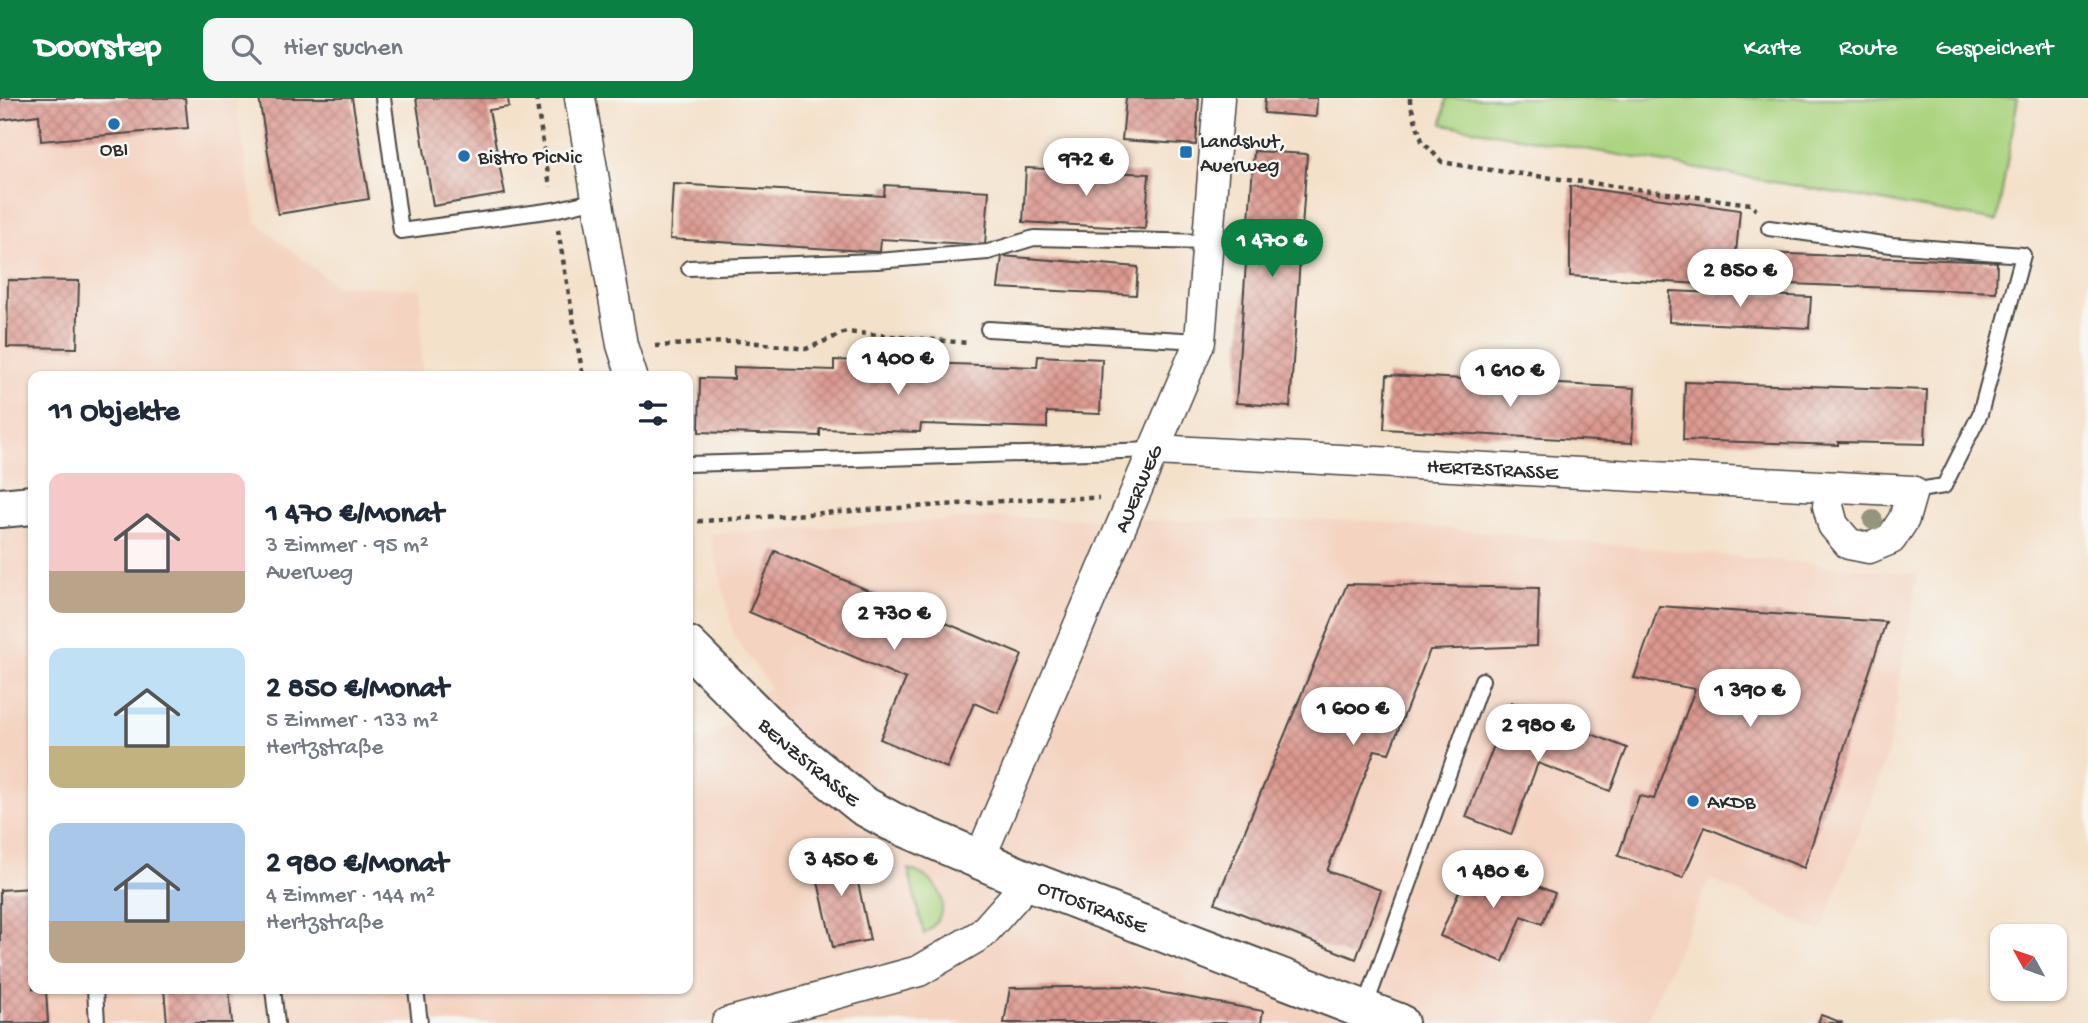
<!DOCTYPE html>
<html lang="de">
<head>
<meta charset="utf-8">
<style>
  body { margin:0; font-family:"Gochi Hand",sans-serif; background:#f6f6f7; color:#1f2937; height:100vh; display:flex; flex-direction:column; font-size:26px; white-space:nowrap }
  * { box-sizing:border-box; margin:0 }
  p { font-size:23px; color:#747a83 }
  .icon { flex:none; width:38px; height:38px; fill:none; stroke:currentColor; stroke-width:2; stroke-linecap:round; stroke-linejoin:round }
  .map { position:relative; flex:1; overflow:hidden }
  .details { position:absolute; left:28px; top:273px; width:665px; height:623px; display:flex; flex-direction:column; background:#fff; border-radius:14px; box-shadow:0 2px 5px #0004 }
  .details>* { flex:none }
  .needle { width:46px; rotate:310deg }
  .buttons { position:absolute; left:1990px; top:826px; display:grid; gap:14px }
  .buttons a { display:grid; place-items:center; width:77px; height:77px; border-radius:14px; background:#fff; box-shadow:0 2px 5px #0004; font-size:35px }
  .price { position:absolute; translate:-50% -60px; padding:0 16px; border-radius:24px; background:#fff; color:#222; font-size:23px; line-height:46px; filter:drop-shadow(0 2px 4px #0008) }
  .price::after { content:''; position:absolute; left:50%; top:42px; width:21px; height:16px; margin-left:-10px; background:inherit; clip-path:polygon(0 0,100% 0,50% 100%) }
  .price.active { background:#0b8043; color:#fff }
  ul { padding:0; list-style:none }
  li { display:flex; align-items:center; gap:21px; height:175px; padding:0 21px }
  li span { display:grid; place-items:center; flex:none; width:196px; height:140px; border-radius:14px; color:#555 }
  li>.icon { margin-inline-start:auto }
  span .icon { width:84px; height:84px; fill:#fffc; stroke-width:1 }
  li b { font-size:30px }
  h2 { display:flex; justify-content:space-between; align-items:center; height:84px; padding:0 21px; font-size:30px }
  header { display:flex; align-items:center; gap:42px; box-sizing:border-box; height:98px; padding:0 35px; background:#0b8043; color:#fff }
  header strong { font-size:33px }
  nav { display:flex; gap:38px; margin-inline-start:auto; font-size:24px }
  .search { width:490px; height:63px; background:#f6f6f7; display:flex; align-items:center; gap:18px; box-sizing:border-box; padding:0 24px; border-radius:14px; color:#747a83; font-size:26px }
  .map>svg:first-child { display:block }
  .built { fill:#f4d3c0 }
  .grass { fill:#abd480; stroke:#6b8056; stroke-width:2 }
  .building { fill:url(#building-cross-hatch) }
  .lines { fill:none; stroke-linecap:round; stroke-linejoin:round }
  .lane-casing { stroke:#494643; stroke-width:18 }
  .street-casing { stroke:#494643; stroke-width:33 }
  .secondary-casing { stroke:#494643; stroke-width:42 }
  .path { stroke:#494643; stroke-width:4.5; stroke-dasharray:5 5; stroke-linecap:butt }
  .lane { stroke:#fff; stroke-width:14 }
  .street { stroke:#fff; stroke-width:30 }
  .secondary { stroke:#fff; stroke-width:38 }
  .tree { fill:#97947e }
  .poi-dot { fill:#1f6fb2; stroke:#f6f6f2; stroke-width:2.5 }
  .labels { text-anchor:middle; stroke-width:5; stroke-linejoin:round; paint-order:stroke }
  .poi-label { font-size:21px; fill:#2b2b2b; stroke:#f6f6f2; text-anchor:start }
  .street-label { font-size:21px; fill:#2b2b2b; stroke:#f6f6f2 }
</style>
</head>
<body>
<header>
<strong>Doorstep</strong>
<div class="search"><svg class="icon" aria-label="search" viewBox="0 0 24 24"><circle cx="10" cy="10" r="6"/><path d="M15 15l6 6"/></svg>Hier suchen</div>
<nav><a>Karte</a><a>Route</a><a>Gespeichert</a></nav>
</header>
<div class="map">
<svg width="2088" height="925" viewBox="0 0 2088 925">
  <defs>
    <pattern id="building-cross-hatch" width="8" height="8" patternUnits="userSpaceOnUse" patternTransform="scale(1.75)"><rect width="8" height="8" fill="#dc9990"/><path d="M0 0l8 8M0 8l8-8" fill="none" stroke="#b37d76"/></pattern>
  </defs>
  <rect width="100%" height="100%" fill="#f6f6f2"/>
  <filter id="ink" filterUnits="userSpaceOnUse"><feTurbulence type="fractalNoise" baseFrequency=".0143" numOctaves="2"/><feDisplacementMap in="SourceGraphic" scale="14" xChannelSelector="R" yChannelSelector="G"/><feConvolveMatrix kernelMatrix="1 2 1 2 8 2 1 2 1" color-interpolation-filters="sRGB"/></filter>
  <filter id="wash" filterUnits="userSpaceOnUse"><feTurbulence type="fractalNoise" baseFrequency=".00686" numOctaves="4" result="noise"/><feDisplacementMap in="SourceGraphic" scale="28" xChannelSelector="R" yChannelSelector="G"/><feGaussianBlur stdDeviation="1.57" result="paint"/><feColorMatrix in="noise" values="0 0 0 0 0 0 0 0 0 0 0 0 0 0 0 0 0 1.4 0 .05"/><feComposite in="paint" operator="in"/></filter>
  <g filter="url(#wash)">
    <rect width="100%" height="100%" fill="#f4e1ca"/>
    <!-- built -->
    <path class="built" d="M 0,0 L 235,0 L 256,124 L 335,187 L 421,191 L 421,278 L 33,278 L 33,891 L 688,891 L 688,631 L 704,647 L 770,589 L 734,538 L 710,436 L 1005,419 L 1193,423 L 1354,422 L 1918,476 L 1888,656 L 1821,834 L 1710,781 L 1645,925 L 0,925 Z"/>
    <!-- grass -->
    <g class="grass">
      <path d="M 1446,0 L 2018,0 L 1997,123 L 1442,26 Z"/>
      <path d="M 908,771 C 943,781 956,812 924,836 Z"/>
    </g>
    <g id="blocks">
      <!-- building -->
      <g class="building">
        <path d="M 0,0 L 185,0 L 188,30 L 41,43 L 39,17 L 0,22 Z"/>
        <path d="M 259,0 L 352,0 L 369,101 L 278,116 Z"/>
        <path d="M 416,0 L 508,0 L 509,9 L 489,12 L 505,96 L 433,108 Z"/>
        <path d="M 1126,0 L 1199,0 L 1196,47 L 1122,42 Z"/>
        <path d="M 1265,0 L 1317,0 L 1316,19 L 1264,15 Z"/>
        <path d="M 1254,53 L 1307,56 L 1290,309 L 1236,305 Z"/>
        <path d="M 1026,70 L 1149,76 L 1145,131 L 1023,124 Z"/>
        <path d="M 673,86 L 884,98 L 885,87 L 989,93 L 985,147 L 881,141 L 880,154 L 670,141 Z"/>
        <path d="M 1570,88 L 1740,112 L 1733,188 L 1570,178 Z"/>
        <path d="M 1763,155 L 1997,164 L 1996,194 L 1762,185 Z"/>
        <path d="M 1002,158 L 1138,169 L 1136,197 L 998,190 Z"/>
        <path d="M 8,182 L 79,183 L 77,250 L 7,249 Z"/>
        <path d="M 1670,193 L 1811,199 L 1809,230 L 1669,224 Z"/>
        <path d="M 1038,258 L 1102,261 L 1100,316 L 1047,314 L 1047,330 L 921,326 L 920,334 L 820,331 L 820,338 L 699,334 L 700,280 L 734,281 L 734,269 L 834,272 L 834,262 L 1037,269 Z"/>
        <path d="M 1387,277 L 1635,290 L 1632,345 L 1384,331 Z"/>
        <path d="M 1685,284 L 1927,292 L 1925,346 L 1838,344 L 1838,347 L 1683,342 Z"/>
        <path d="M 775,453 L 1022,557 L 998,615 L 974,605 L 947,670 L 880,641 L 906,581 L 749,514 Z"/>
        <path d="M 1347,486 L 1539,490 L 1537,548 L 1430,552 L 1389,655 L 1375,652 L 1327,773 L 1381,792 L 1356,861 L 1215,805 Z"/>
        <path d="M 1659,508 L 1886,524 L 1804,770 L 1705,729 L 1683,780 L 1618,758 L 1639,698 L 1654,701 L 1695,591 L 1634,580 Z"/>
        <path d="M 1511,604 L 1627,650 L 1610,693 L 1538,665 L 1511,737 L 1466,719 Z"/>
        <path d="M 851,751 L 870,842 L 833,849 L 812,758 Z"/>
        <path d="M 1473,761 L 1555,795 L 1542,826 L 1522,818 L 1503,864 L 1440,838 Z"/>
        <path d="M 33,790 L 33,891 L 46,891 L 48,925 L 0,925 L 0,792 Z"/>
        <path d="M 1126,888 L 1263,913 L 1261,925 L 1004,925 L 1010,890 Z"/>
        <path d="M 164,891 L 229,891 L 232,925 L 167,925 Z"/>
        <path d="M 1821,917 L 1843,925 L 1818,925 Z"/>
      </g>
    </g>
  </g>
  <g filter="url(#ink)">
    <use href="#blocks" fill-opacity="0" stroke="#494643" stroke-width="2"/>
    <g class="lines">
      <defs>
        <g id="lane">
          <path d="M 383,0 L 401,133 L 554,112 L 597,102"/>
          <path d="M 1769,130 L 1891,147 L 2023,157 L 1980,316 L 1944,388 L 1912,393"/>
          <path d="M 689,170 L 877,163 L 988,154 L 1034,140 L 1208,144"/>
          <path d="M 988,231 L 1200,243"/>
          <path d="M 688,366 L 1155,352"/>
          <path d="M 95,891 L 97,925"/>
          <path d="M 273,891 L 277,925"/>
          <path d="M 416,891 L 420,925"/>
          <path d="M 1365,910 L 1482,582"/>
        </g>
        <g id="street">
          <path d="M 580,0 L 622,247 L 632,278"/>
          <path id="s1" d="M 1155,352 L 1912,393 L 1904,421 L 1891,441 L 1869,450 L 1849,446 L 1833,427 L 1828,408 L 1831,390"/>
          <path id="s2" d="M 979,762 L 1200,243 L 1219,0"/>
          <path d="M 727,925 L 919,873 L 982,836 L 1029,783"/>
        </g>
        <g id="secondary">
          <path d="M 0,410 L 33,407"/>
          <path id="s3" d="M 688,548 L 783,643 L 862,707 L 891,723 L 1029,783 L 1399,925"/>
        </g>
      </defs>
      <!-- lane casing -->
      <use href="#lane" class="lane-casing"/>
      <!-- street casing -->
      <use href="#street" class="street-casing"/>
      <!-- secondary casing -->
      <use href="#secondary" class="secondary-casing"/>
      <!-- path -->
      <g class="path">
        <path d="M 536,0 L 550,89"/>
        <path d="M 1410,0 L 1410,5 L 1422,43 L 1442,64 L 1476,70 L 1751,106 L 1756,112"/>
        <path d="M 558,132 L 582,273 L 580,278"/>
        <path d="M 655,248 L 741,243 L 806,251 L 846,234 L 968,245 L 970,244"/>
        <path d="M 688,424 L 1048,400 L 1099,400"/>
      </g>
      <!-- lane -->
      <use href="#lane" class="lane"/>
      <!-- street -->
      <use href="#street" class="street"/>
      <!-- secondary -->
      <use href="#secondary" class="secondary"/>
    </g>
    <!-- trees -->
    <circle class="tree" cx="1873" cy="422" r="10"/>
  </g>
  <!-- markers -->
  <g class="poi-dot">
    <circle cx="114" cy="26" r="7"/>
    <rect x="1179" y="47" width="14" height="14" rx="3.5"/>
    <circle cx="464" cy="58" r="7"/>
    <circle cx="1693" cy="703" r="7"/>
  </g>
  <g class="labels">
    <!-- poi labels -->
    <g class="poi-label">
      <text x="1200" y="49">Landshut,<tspan x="1200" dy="24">Auerweg</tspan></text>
      <text x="114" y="57" text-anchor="middle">OBI</text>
      <text x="478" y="65">Bistro PicNic</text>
      <text x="1707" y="710">AKDB</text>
    </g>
    <!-- street labels -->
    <g class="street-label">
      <text dy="7" stroke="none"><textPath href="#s1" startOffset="338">HERTZSTRASSE</textPath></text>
      <text dy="7" stroke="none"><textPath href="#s2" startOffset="404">AUERWEG</textPath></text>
      <text dy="7" stroke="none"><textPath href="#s3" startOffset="168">BENZSTRASSE</textPath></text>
      <text dy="7" stroke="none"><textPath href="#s3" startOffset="488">OTTOSTRASSE</textPath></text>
    </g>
  </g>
</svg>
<div class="buttons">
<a><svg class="needle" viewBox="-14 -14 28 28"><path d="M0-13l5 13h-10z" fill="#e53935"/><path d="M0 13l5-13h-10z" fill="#747a83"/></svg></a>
</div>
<b class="price" style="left:1086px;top:100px">972 €</b>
<b class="price active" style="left:1272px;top:181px">1 470 €</b>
<b class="price" style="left:1740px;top:211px">2 850 €</b>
<b class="price" style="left:898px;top:299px">1 400 €</b>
<b class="price" style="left:1510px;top:311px">1 610 €</b>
<b class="price" style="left:894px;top:554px">2 730 €</b>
<b class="price" style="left:1750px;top:631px">1 390 €</b>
<b class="price" style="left:1353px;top:649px">1 600 €</b>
<b class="price" style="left:1538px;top:666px">2 980 €</b>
<b class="price" style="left:841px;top:800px">3 450 €</b>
<b class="price" style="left:1493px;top:812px">1 480 €</b>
<section class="details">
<h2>11 Objekte<svg class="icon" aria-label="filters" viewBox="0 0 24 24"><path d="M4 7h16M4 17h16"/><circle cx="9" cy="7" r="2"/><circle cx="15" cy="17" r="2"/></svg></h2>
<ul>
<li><span style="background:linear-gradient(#f6c9c9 70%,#b9a48a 0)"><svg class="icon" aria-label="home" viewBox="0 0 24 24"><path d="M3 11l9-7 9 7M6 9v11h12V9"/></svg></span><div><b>1 470 €/Monat</b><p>3 Zimmer · 95 m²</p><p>Auerweg</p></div></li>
<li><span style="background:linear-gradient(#bfe0f5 70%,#c2b280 0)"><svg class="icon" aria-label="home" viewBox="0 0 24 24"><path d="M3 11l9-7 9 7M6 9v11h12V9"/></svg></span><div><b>2 850 €/Monat</b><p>5 Zimmer · 133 m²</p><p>Hertzstraße</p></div></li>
<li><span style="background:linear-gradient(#a9c7e8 70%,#b9a48a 0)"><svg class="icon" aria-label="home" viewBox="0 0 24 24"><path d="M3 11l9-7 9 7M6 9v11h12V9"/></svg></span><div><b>2 980 €/Monat</b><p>4 Zimmer · 144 m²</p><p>Hertzstraße</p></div></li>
</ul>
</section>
</div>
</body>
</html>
